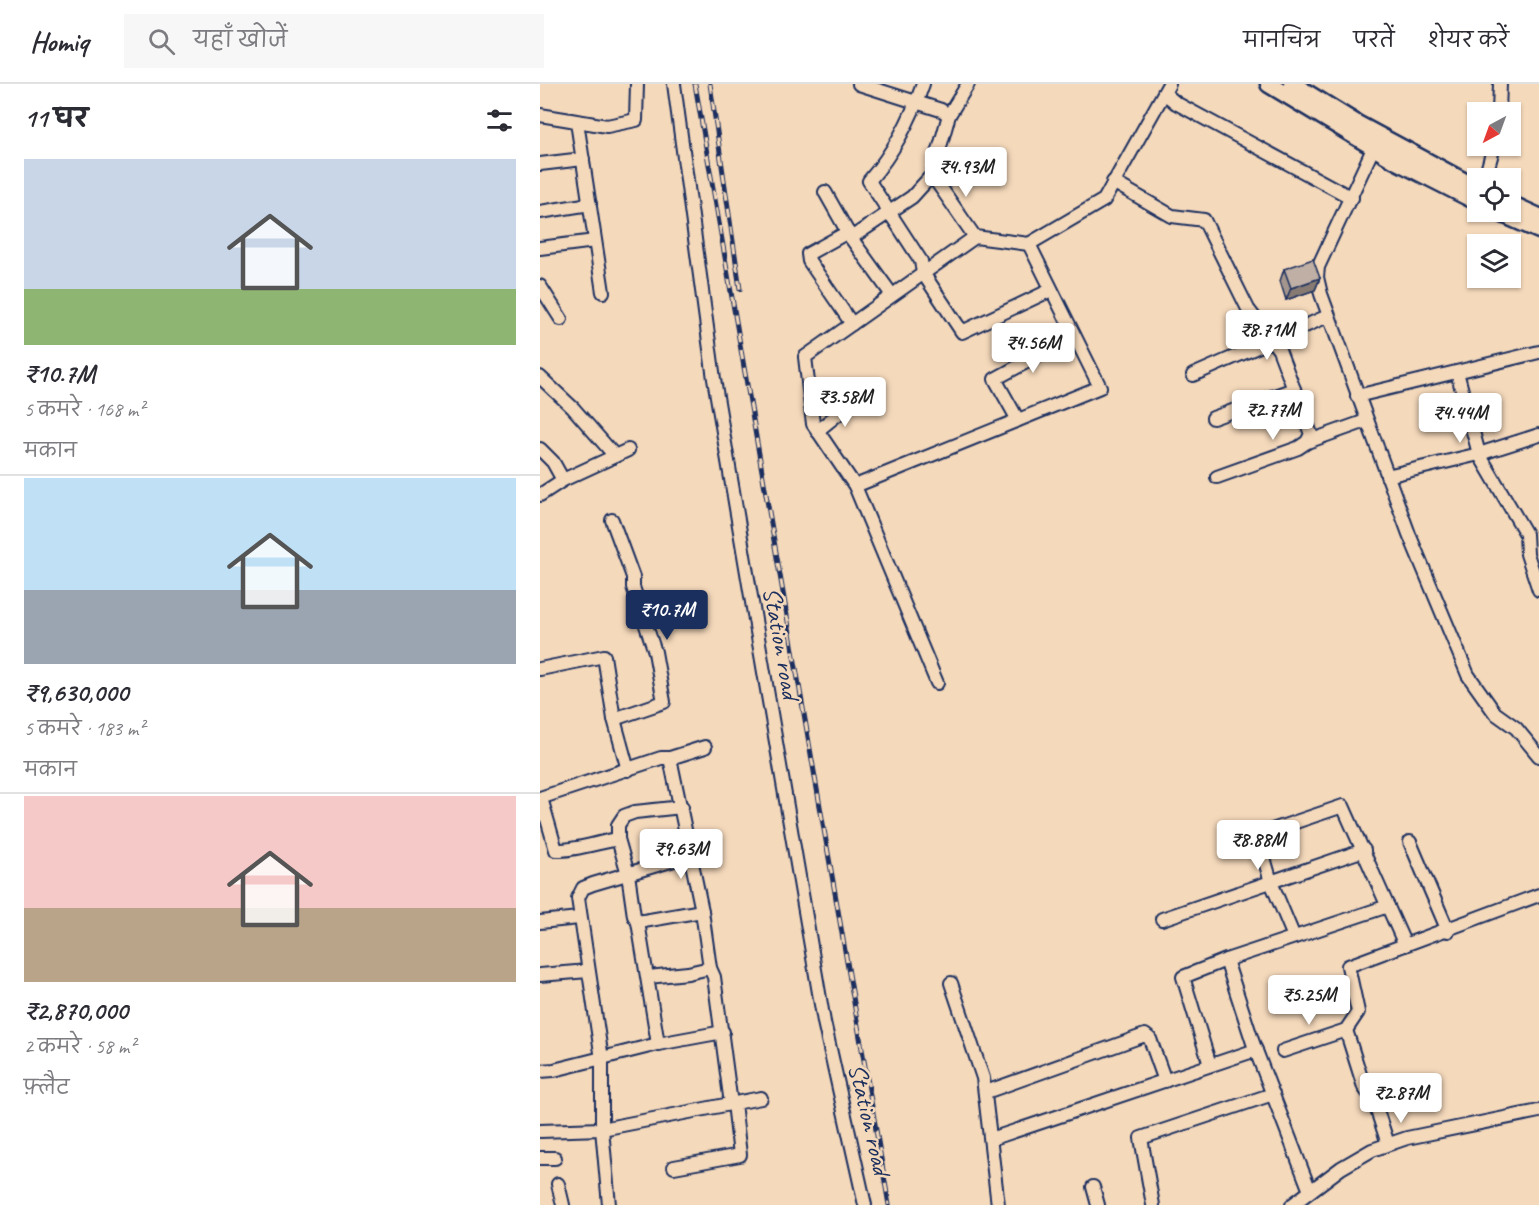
<!DOCTYPE html>
<html lang="hi">
<head>
<meta charset="utf-8">
<style>
  body { margin:0; font-family:Caveat,"Playpen Sans Deva",sans-serif; background:#f7f7f7; color:#2b2b33; height:100vh; display:flex; flex-direction:column; font-size:22px; white-space:nowrap }
  * { box-sizing:border-box; margin:0 }
  p { font-size:20px; color:#7c7c81 }
  .icon { flex:none; width:33px; height:33px; fill:none; stroke:currentColor; stroke-width:2; stroke-linecap:round; stroke-linejoin:round }
  .map { position:relative; flex:1; overflow:hidden }
  .sheet { display:flex; flex-direction:column; background:#fff; width:540px }
  .sheet>* { flex:none }
  .needle { width:39px; rotate:221deg }
  .controls { position:absolute; left:927px; top:18px; display:grid; gap:12px }
  .controls a { display:grid; place-items:center; width:54px; height:54px; border-radius:0px; background:#fff; box-shadow:0 2px 4px #0004; font-size:30px }
  .price { position:absolute; translate:-50% -51px; padding:0 14px; border-radius:6px; background:#fff; color:#222; font-size:20px; line-height:39px; filter:drop-shadow(0 2px 3px #0008) }
  .price::after { content:''; position:absolute; left:50%; top:36px; width:18px; height:14px; margin-left:-9px; background:inherit; clip-path:polygon(0 0,100% 0,50% 100%) }
  .price.on { background:#1b2f5e; color:#fff }
  ul { padding:0; list-style:none }
  li { display:grid; align-content:center; gap:12px; height:318px; padding:0 24px }
  li+li { border-top:2px solid #e1e1e2 }
  li span { display:grid; place-items:center; height:186px; border-radius:0px; color:#555 }
  li>.icon { margin-inline-start:auto }
  span .icon { width:108px; height:108px; fill:#fffc; stroke-width:1 }
  li b { font-size:26px }
  h2 { display:flex; justify-content:space-between; align-items:center; height:72px; padding:0 24px; font-size:26px }
  header { display:flex; align-items:center; gap:36px; box-sizing:border-box; height:84px; padding:0 30px; background:#fff; border-bottom:2px solid #e1e1e2 }
  header strong { font-size:28px }
  nav { display:flex; gap:33px; margin-inline-start:auto; font-size:21px }
  .search { width:420px; height:54px; background:#f7f7f7; display:flex; align-items:center; gap:15px; box-sizing:border-box; padding:0 21px; border-radius:0px; color:#7c7c81; font-size:22px }
  main { display:flex; flex:1; min-height:0 }
  .map>svg:first-child { display:block }
  .lines { fill:none; stroke-linecap:round; stroke-linejoin:round }
  .minor-casing { stroke:#1b2f5e; stroke-width:16 }
  .major-casing { stroke:#1b2f5e; stroke-width:21 }
  .minor { stroke:#f5d9bb; stroke-width:12 }
  .major { stroke:#f5d9bb; stroke-width:16 }
  .rail-casing { stroke:#1b2f5e; stroke-width:5 }
  .rail { stroke:#f5d9bb; stroke-width:3; stroke-dasharray:9; stroke-linecap:butt }
  .wall { fill:#a4968d; stroke:#1b2f5e; stroke-width:1.5 }
  .shaded-wall { fill:#867a73; stroke:#1b2f5e; stroke-width:1.5 }
  .building { fill:#bfafa4; stroke:#1b2f5e; stroke-width:1.5 }
  .labels { text-anchor:middle; stroke-width:5; stroke-linejoin:round; paint-order:stroke }
  .street-label { font-size:26px; fill:#1b2f5e; stroke:#f5d9bb }
</style>
</head>
<body>
<header>
<strong>Homiq</strong>
<div class="search"><svg class="icon" aria-label="search" viewBox="0 0 24 24"><circle cx="10" cy="10" r="6"/><path d="M15 15l6 6"/></svg>यहाँ खोजें</div>
<nav><a>मानचित्र</a><a>परतें</a><a>शेयर करें</a></nav>
</header>
<main>
<section class="sheet">
<h2>11 घर<svg class="icon" aria-label="filters" viewBox="0 0 24 24"><path d="M4 7h16M4 17h16"/><circle cx="9" cy="7" r="2"/><circle cx="15" cy="17" r="2"/></svg></h2>
<ul>
<li><span style="background:linear-gradient(#c9d6e8 70%,#8fb573 0)"><svg class="icon" aria-label="home" viewBox="0 0 24 24"><path d="M3 11l9-7 9 7M6 9v11h12V9"/></svg></span><div><b>₹10.7M</b><p>5 कमरे · 168 m²</p><p>मकान</p></div></li>
<li><span style="background:linear-gradient(#bfe0f5 60%,#9aa5b1 0)"><svg class="icon" aria-label="home" viewBox="0 0 24 24"><path d="M3 11l9-7 9 7M6 9v11h12V9"/></svg></span><div><b>₹9,630,000</b><p>5 कमरे · 183 m²</p><p>मकान</p></div></li>
<li><span style="background:linear-gradient(#f6c9c9 60%,#b9a48a 0)"><svg class="icon" aria-label="home" viewBox="0 0 24 24"><path d="M3 11l9-7 9 7M6 9v11h12V9"/></svg></span><div><b>₹2,870,000</b><p>2 कमरे · 58 m²</p><p>फ़्लैट</p></div></li>
</ul>
</section>
<div class="map">
<svg width="999" height="1121" viewBox="0 0 999 1121">
  <rect width="100%" height="100%" fill="#f5d9bb"/>
  <filter id="ink" filterUnits="userSpaceOnUse"><feTurbulence type="fractalNoise" baseFrequency=".0167" numOctaves="2"/><feDisplacementMap in="SourceGraphic" scale="12" xChannelSelector="R" yChannelSelector="G"/><feConvolveMatrix kernelMatrix="1 2 1 2 8 2 1 2 1" color-interpolation-filters="sRGB"/></filter>
  <g filter="url(#ink)">
    <g class="lines">
      <defs>
        <g id="minor">
          <path d="M 134,0 L 174,295 L 214,530 L 284,938 L 325,1121"/>
          <path d="M 319,0 L 401,26 L 409,31 L 428,0"/>
          <path d="M 383,0 C 371,35 353,69 329,97 L 381,177 L 383,189 L 422,248 L 511,206"/>
          <path d="M 624,9 L 636,19 L 812,114"/>
          <path d="M 959,28 L 960,0"/>
          <path d="M 0,31 L 67,42 L 96,36 L 97,0"/>
          <path d="M 37,38 L 63,208"/>
          <path d="M 837,56 L 778,183 L 777,193 L 781,210 L 869,450 L 928,591 L 955,629 L 976,644 L 999,672"/>
          <path d="M 0,80 L 43,75"/>
          <path d="M 392,91 L 435,153"/>
          <path d="M 945,94 L 954,62"/>
          <path d="M 573,98 L 632,132 L 664,136 L 708,225 L 739,266 L 771,350 L 767,358 L 758,364 L 677,393"/>
          <path d="M 285,108 L 311,154 L 352,211"/>
          <path d="M 0,128 L 50,120"/>
          <path d="M 308,148 L 268,170 L 269,177 L 312,240"/>
          <path d="M 311,154 L 372,113 L 392,91 L 409,31"/>
          <path d="M 0,164 L 55,157"/>
          <path d="M 0,202 L 21,235"/>
          <path d="M 917,288 L 939,370 L 986,450 L 987,470 L 999,506"/>
          <path d="M 653,291 L 788,232"/>
          <path d="M 0,293 L 33,324 L 75,372"/>
          <path d="M 817,312 L 999,268"/>
          <path d="M 673,334 L 754,305"/>
          <path d="M 478,336 L 455,295 L 534,252"/>
          <path d="M 277,347 L 313,318"/>
          <path d="M 767,358 L 826,337"/>
          <path d="M 0,365 L 13,378 L 23,396"/>
          <path d="M 847,392 L 939,370 L 999,351"/>
          <path d="M 315,402 L 560,303 L 489,160 L 564,116 L 629,0"/>
          <path d="M 0,411 L 23,396 L 88,366"/>
          <path d="M 72,436 L 93,493 L 93,503 L 115,568 L 124,618 L 74,635"/>
          <path d="M 0,585 L 64,572 L 74,635 L 88,686"/>
          <path d="M 397,599 L 315,402 L 273,340 L 265,273 L 435,153 L 489,160"/>
          <path d="M 130,674 L 165,663"/>
          <path d="M 0,714 L 121,674 L 130,674 L 162,827 L 170,884 L 174,893 L 191,1020"/>
          <path d="M 1,714 L 16,766 C 34,767 59,758 78,755"/>
          <path d="M 870,758 L 908,847"/>
          <path d="M 622,835 L 824,766"/>
          <path d="M 0,838 L 39,834"/>
          <path d="M 98,838 L 162,827"/>
          <path d="M 754,853 L 731,798 L 718,753 L 726,748 L 803,722 L 865,861"/>
          <path d="M 686,876 L 713,959 L 770,1107"/>
          <path d="M 0,891 L 48,887"/>
          <path d="M 108,893 L 148,889 L 170,884"/>
          <path d="M 411,899 L 443,994 L 458,1121"/>
          <path d="M 806,946 L 824,1003 L 834,1017 L 848,1060"/>
          <path d="M 118,960 L 98,838 L 94,832 L 88,790 L 78,755 L 78,741 L 84,732 L 95,728 L 142,723"/>
          <path d="M 743,967 L 806,946 L 818,928 L 808,882 L 999,811"/>
          <path d="M 670,981 L 643,893 L 686,876 L 848,822"/>
          <path d="M 0,987 L 14,986 L 118,960 L 183,948"/>
          <path d="M 446,1008 L 605,951 L 610,955 L 625,997"/>
          <path d="M 0,1047 L 62,1045 L 221,1014"/>
          <path d="M 451,1055 L 716,966"/>
          <path d="M 0,1074 L 15,1074"/>
          <path d="M 134,1083 L 200,1071 L 194,1019"/>
          <path d="M 18,1100 L 23,1121"/>
          <path d="M 553,1103 L 558,1121"/>
          <path d="M 69,1121 L 62,1045 L 62,975 L 38,814 L 43,804 L 53,800 L 151,771"/>
          <path d="M 613,1121 L 601,1054 L 733,1010"/>
          <path d="M 752,1121 L 801,1084 L 832,1066 L 867,1054 L 999,1027"/>
        </g>
        <g id="major">
          <path d="M 729,0 L 855,76 L 938,118"/>
          <path d="M 752,0 L 817,40 L 938,105"/>
          <path d="M 970,120 L 999,133"/>
          <path d="M 958,128 L 999,146"/>
        </g>
      </defs>
      <!-- minor casing -->
      <use href="#minor" class="minor-casing"/>
      <!-- major casing -->
      <use href="#major" class="major-casing"/>
      <!-- minor -->
      <use href="#minor" class="minor"/>
      <!-- major -->
      <use href="#major" class="major"/>
      <defs>
        <g id="rail">
          <path d="M 155,0 L 349,1121"/>
          <path d="M 170,0 L 200,205"/>
        </g>
      </defs>
      <!-- rail casing -->
      <use href="#rail" class="rail-casing"/>
      <!-- rail -->
      <use href="#rail" class="rail"/>
    </g>
    <!-- wall -->
    <path class="wall" d="M 744,185 L 780,194 L 775,206 L 746,216 L 740,197 Z"/>
    <!-- shaded-wall -->
    <path class="shaded-wall" d="M 780,194 L 775,206 L 746,216 L 751,204 Z"/>
    <!-- building -->
    <path class="building" d="M 773,175 L 780,194 L 751,204 L 744,185 Z"/>
  </g>
  <g class="labels">
    <!-- street labels -->
    <g class="street-label">
      <text transform="translate(242 559) rotate(80)" y="9">Station road</text>
      <text transform="translate(330 1035) rotate(77)" y="9">Station road</text>
    </g>
  </g>
</svg>
<div class="controls">
<a><svg class="needle" viewBox="-14 -14 28 28"><path d="M0-13l5 13h-10z" fill="#e53935"/><path d="M0 13l5-13h-10z" fill="#7c7c81"/></svg></a>
<a><svg class="icon" aria-label="locate" viewBox="0 0 24 24"><circle cx="12" cy="12" r="6"/><path d="M12 2v4M12 18v4M2 12h4M18 12h4"/></svg></a>
<a><svg class="icon" aria-label="layers" viewBox="0 0 24 24"><path d="M12 4l9 5-9 5-9-5zM3 14l9 5 9-5"/></svg></a>
</div>
<b class="price" style="left:426px;top:114px">₹4.93M</b>
<b class="price" style="left:727px;top:277px">₹8.71M</b>
<b class="price" style="left:493px;top:290px">₹4.56M</b>
<b class="price" style="left:305px;top:344px">₹3.58M</b>
<b class="price" style="left:733px;top:357px">₹2.77M</b>
<b class="price" style="left:920px;top:360px">₹4.44M</b>
<b class="price on" style="left:127px;top:557px">₹10.7M</b>
<b class="price" style="left:718px;top:787px">₹8.88M</b>
<b class="price" style="left:141px;top:796px">₹9.63M</b>
<b class="price" style="left:769px;top:942px">₹5.25M</b>
<b class="price" style="left:861px;top:1040px">₹2.87M</b>
</div>
</main>
</body>
</html>
